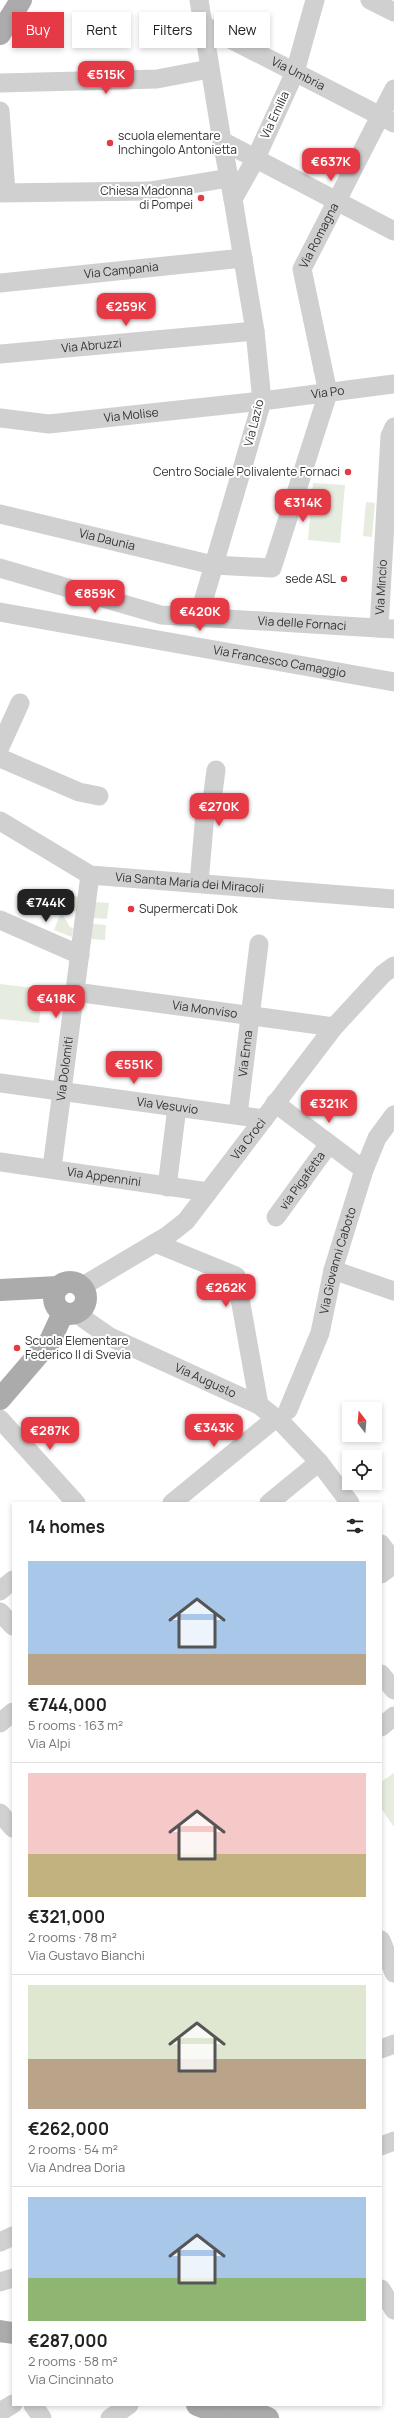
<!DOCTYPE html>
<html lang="en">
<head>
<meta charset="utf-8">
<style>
  body { margin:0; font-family:Manrope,sans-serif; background:#f2f2f2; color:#222; height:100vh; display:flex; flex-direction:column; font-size:15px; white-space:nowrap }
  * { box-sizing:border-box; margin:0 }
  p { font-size:13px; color:#767676 }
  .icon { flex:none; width:22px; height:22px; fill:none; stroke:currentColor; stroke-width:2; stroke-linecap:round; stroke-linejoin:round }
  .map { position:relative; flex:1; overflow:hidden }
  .details { position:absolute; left:12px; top:1502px; width:370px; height:904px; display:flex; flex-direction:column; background:#fff; border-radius:0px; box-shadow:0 2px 6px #0003 }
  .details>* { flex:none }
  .hud { position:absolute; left:12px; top:12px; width:370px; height:36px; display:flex; gap:8px }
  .needle { width:26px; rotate:344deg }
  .buttons { position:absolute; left:342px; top:1402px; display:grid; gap:8px }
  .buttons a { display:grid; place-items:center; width:40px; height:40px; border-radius:0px; background:#fff; box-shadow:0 2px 6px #0003; font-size:20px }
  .price { position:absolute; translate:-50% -34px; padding:0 9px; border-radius:8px; background:#e63946; color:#fff; font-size:13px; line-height:26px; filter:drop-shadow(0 1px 2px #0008) }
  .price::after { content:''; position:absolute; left:50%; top:24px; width:12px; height:9px; margin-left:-6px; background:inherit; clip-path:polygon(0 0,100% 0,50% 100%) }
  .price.on { background:#222; color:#fff }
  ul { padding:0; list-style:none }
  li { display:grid; align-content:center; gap:8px; height:212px; padding:0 16px }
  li+li { border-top:1px solid #e0e0e0 }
  li span { display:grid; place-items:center; height:124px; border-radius:0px; color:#555 }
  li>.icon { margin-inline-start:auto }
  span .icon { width:72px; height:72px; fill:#fffc; stroke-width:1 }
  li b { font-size:17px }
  h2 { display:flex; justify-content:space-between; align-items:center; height:48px; padding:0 16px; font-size:17px }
  .pill { padding:0 14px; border-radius:0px; background:#fff; box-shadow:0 2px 6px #0003; font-size:14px; line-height:36px }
  .pill.on { background:#e63946; color:#fff }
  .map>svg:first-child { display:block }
  .green { fill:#e6ecdf }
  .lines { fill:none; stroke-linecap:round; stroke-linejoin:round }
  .minor { stroke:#d0d0d0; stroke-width:19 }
  .major { stroke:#ababab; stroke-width:22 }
  .poi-dot { fill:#e63946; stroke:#fff; stroke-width:1.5 }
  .labels { text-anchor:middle; stroke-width:4; stroke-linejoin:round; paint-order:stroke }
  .street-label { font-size:12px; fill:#333; stroke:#fff }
  .poi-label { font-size:12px; fill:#333; stroke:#fff; text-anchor:start }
</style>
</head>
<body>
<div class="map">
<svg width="394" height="2418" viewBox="0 0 394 2418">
  <rect width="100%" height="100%" fill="#fff"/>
  <!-- green -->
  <g class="green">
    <path d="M 313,483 L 345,485 L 340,543 L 308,540 Z"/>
    <path d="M 366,502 L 375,503 L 372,537 L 363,536 Z"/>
    <path d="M 68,894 L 78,897 L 75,912 L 63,906 Z"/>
    <path d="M 95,902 L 109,903 L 107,919 L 94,918 Z"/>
    <path d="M 61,912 L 66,913 L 64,917 L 70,927 L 73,928 L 72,937 L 54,930 Z"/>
    <path d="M 93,924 L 106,925 L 105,940 L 91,939 Z"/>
    <path d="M 0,984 L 43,989 L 39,1023 L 0,1019 Z"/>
    <path d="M 394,1773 L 394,1827 L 381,1808 L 381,1782 Z"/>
  </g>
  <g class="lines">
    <!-- minor -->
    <g class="minor">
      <path d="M 199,0 L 222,141"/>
      <path d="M 315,0 L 295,72 L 255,160 L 233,199 L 222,141 L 394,231"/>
      <path d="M 370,0 L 394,12"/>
      <path id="s1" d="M 201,24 L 394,123"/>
      <path d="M 0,83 L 157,79 L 209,69"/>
      <path d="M 0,111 L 6,192"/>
      <path d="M 0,193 L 150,191 L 229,178"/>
      <path id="s2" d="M 0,283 L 243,258"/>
      <path id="s3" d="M 0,354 L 255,331"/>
      <path id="s4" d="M 0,418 L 49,424 L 262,401 L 394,384"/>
      <path id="s5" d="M 0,514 L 213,565 L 272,568 L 328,393 L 302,269 L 394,89"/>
      <path id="s6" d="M 0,568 L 161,615 L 394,629"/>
      <path id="s7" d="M 0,612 L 394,682"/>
      <path d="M 198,619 L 262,401 L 255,331 L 233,199"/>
      <path id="s8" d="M 379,628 L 390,436 L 394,427"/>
      <path d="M 0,747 L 20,703"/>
      <path d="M 0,758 L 79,792 L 99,796"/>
      <path id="s9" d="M 0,821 L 90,875 L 394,899"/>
      <path d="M 199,883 L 206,802 L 212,801 L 216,770"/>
      <path d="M 0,920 L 80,955"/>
      <path id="s10" d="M 75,992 L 334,1027"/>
      <path id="s11" d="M 0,1083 L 264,1119"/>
      <path d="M 275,1103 L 364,1170"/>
      <path id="s12" d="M 238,1115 L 259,944"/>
      <path id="s13" d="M 0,1162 L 208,1192"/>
      <path id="s14" d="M 52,1168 L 90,875"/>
      <path d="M 167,1187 L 177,1107"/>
      <path id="s15" d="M 276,1217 L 329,1144"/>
      <path d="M 155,1243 L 236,1276 L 259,1405"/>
      <path d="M 333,1270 L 394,1291"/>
      <path id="s16" d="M 81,1287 L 167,1236 L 186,1221 L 334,1027 L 383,974 L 394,966"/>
      <path id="s17" d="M 79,1311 L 84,1319 L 110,1337 L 259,1405 L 282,1423 L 319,1462 L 350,1503"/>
      <path id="s18" d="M 288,1410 L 320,1333 L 333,1270 L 364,1170 L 377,1138 L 394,1115"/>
      <path d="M 0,1419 L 76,1503"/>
      <path d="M 172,1503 L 276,1418"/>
      <path d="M 269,1503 L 319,1462"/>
      <path d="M 381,1544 L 394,1562"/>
      <path d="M 381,1574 L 394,1564"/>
      <path d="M 0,1591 L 13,1580"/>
      <path d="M 0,1612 L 13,1626"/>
      <path d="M 381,1674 L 394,1690"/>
      <path d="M 0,1723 L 13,1712"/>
      <path d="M 381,1727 L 394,1716"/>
      <path d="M 0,1813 L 13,1828"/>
      <path d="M 381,1940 L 394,1973"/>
      <path d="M 381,2049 L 394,2044"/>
      <path d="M 381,2146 L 394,2141"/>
      <path d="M 0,2242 L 13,2236"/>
      <path d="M 0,2282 L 13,2278"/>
      <path d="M 381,2289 L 394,2310"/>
      <path d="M 33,2405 L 42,2418"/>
      <path d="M 0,2412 L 13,2404"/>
      <path d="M 110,2418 L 129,2405"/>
    </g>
    <!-- major -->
    <g class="major">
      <path d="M 0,34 L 21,0"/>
      <circle cx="70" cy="1298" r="16"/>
      <path d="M 0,1290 L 58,1287"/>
      <path d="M 0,1399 L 50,1341 L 63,1313"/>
      <path d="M 0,2331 L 13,2333"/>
      <path d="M 197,2405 L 232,2418"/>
      <path d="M 234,2405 L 268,2418"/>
    </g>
  </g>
  <!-- markers -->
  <g class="poi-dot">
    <circle cx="110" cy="143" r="4"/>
    <circle cx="201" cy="198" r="4"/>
    <circle cx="348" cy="472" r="4"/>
    <circle cx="344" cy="579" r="4"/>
    <circle cx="131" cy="909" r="4"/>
    <circle cx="17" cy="1348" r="4"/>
  </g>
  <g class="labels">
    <!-- street labels -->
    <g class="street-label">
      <text dy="4" stroke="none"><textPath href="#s1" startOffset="109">Via Umbria</textPath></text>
      <text transform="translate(275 115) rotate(-65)" y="4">Via Emilia</text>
      <text dy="4" stroke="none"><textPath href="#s5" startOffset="626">Via Romagna</textPath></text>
      <text dy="4" stroke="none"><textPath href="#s2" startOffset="122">Via Campania</textPath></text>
      <text dy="4" stroke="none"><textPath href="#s3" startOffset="92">Via Abruzzi</textPath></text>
      <text dy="4" stroke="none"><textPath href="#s4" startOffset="330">Via Po</textPath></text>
      <text dy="4" stroke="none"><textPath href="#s4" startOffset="132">Via Molise</textPath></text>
      <text transform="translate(254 423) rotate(-76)" y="4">Via Lazio</text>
      <text dy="4" stroke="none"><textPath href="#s5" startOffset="110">Via Daunia</textPath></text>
      <text dy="4" stroke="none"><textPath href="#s8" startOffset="41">Via Mincio</textPath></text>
      <text dy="4" stroke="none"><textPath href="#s6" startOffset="309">Via delle Fornaci</textPath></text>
      <text dy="4" stroke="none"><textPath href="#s7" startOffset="284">Via Francesco Camaggio</textPath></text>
      <text dy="4" stroke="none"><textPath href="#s9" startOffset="205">Via Santa Maria dei Miracoli</textPath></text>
      <text dy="4" stroke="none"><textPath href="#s10" startOffset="131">Via Monviso</textPath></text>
      <text dy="4" stroke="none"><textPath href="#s12" startOffset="62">Via Enna</textPath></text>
      <text dy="4" stroke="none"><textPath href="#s14" startOffset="100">Via Dolomiti</textPath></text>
      <text dy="4" stroke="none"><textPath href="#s11" startOffset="169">Via Vesuvio</textPath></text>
      <text dy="4" stroke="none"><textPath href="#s16" startOffset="227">Via Croci</textPath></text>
      <text dy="4" stroke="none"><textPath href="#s13" startOffset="105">Via Appennini</textPath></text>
      <text dy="4" stroke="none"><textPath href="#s15" startOffset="45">via Pigafetta</textPath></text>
      <text dy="4" stroke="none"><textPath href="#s18" startOffset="158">Via Giovanni Caboto</textPath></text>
      <text dy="4" stroke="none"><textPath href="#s17" startOffset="146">Via Augusto</textPath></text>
    </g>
    <!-- poi labels -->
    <g class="poi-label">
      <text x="118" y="140">scuola elementare<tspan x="118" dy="14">Inchingolo Antonietta</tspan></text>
      <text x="193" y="195" text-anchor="end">Chiesa Madonna<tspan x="193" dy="14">di Pompei</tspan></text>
      <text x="340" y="476" text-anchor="end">Centro Sociale Polivalente Fornaci</text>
      <text x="336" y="583" text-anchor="end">sede ASL</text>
      <text x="139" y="913">Supermercati Dok</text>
      <text x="25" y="1345">Scuola Elementare<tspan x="25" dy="14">Federico II di Svevia</tspan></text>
    </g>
  </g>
</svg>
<div class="buttons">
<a><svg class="needle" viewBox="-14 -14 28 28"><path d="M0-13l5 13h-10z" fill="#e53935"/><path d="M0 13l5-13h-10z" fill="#767676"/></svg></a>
<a><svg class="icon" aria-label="locate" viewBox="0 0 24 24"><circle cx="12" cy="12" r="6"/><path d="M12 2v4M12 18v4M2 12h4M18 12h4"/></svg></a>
</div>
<b class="price" style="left:106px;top:95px">€515K</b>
<b class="price" style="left:331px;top:182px">€637K</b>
<b class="price" style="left:126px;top:327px">€259K</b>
<b class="price" style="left:303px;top:523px">€314K</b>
<b class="price" style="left:95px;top:614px">€859K</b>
<b class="price" style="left:200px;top:632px">€420K</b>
<b class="price" style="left:219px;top:827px">€270K</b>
<b class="price on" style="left:46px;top:923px">€744K</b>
<b class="price" style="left:56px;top:1019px">€418K</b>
<b class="price" style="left:134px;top:1085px">€551K</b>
<b class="price" style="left:329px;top:1124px">€321K</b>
<b class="price" style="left:226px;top:1308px">€262K</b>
<b class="price" style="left:214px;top:1448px">€343K</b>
<b class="price" style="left:50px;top:1451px">€287K</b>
<div class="hud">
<a class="pill on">Buy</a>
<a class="pill">Rent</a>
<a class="pill">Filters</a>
<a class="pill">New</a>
</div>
<section class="details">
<h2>14 homes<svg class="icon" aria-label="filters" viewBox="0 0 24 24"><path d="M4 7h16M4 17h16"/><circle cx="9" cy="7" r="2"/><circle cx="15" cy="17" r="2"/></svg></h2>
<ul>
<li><span style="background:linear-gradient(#a9c7e8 75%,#b9a48a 0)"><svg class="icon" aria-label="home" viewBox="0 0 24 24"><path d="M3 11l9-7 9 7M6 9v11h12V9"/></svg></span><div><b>€744,000</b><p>5 rooms · 163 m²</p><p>Via Alpi</p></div></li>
<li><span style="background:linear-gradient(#f6c9c9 65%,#c2b280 0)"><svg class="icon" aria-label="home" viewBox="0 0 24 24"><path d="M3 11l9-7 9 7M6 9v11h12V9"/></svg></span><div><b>€321,000</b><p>2 rooms · 78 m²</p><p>Via Gustavo Bianchi</p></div></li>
<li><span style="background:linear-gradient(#dfe7d0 60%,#b9a48a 0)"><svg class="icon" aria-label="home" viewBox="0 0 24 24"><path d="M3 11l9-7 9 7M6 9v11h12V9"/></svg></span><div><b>€262,000</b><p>2 rooms · 54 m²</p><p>Via Andrea Doria</p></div></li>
<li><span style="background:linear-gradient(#a9c7e8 65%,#8fb573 0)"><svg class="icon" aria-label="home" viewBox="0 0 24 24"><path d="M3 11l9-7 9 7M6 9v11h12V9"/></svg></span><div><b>€287,000</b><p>2 rooms · 58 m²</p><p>Via Cincinnato</p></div></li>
</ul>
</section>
</div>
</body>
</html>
